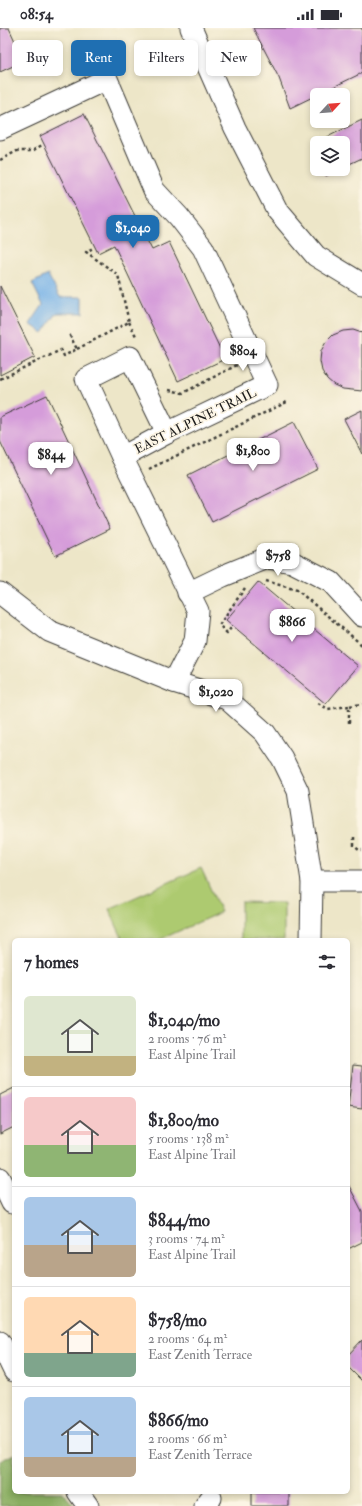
<!DOCTYPE html>
<html lang="en">
<head>
<meta charset="utf-8">
<style>
  body { margin:0; font-family:"IM FELL Double Pica",serif; background:#f7f7f7; color:#2b2b33; height:100vh; display:flex; flex-direction:column; font-size:15px; white-space:nowrap }
  * { box-sizing:border-box; margin:0 }
  p { font-size:13px; color:#7c7c81 }
  .icon { flex:none; width:22px; height:22px; fill:none; stroke:currentColor; stroke-width:2; stroke-linecap:round; stroke-linejoin:round }
  .map { position:relative; flex:1; overflow:hidden }
  .drawer { position:absolute; left:12px; top:910px; width:338px; height:556px; display:flex; flex-direction:column; background:#fff; border-radius:6px; box-shadow:0 2px 6px #0003 }
  .drawer>* { flex:none }
  .hud { position:absolute; left:12px; top:12px; width:338px; height:36px; display:flex; gap:8px }
  .needle { width:26px; rotate:64deg }
  .fabs { position:absolute; left:310px; top:60px; display:grid; gap:8px }
  .fabs a { display:grid; place-items:center; width:40px; height:40px; border-radius:6px; background:#fff; box-shadow:0 2px 6px #0003; font-size:20px }
  .price { position:absolute; translate:-50% -34px; padding:0 9px; border-radius:8px; background:#fff; color:#222; font-size:13px; line-height:26px; filter:drop-shadow(0 1px 2px #0008) }
  .price::after { content:''; position:absolute; left:50%; top:24px; width:12px; height:9px; margin-left:-6px; background:inherit; clip-path:polygon(0 0,100% 0,50% 100%) }
  .price.selected { background:#1f6fb2; color:#fff }
  ul { padding:0; list-style:none }
  li { display:flex; align-items:center; gap:12px; height:100px; padding:0 12px }
  li+li { border-top:1px solid #e1e1e2 }
  li span { display:grid; place-items:center; flex:none; width:112px; height:80px; border-radius:6px; color:#555 }
  li>.icon { margin-inline-start:auto }
  span .icon { width:48px; height:48px; fill:#fffc; stroke-width:1 }
  li b { font-size:17px }
  h2 { display:flex; justify-content:space-between; align-items:center; height:48px; padding:0 12px; font-size:17px }
  .pill { padding:0 14px; border-radius:6px; background:#fff; box-shadow:0 2px 6px #0003; font-size:14px; line-height:36px }
  .pill.selected { background:#1f6fb2; color:#fff }
  .status { display:flex; justify-content:space-between; align-items:center; height:28px; padding:0 20px; background:#fff; direction:ltr }
  .status svg { height:11px; fill:currentColor }
  .map>svg:first-child { display:block }
  .green { fill:#adca70; stroke:#647346 }
  .forest { fill:#8aae62; stroke:#53653f }
  .water { fill:#77b2e8; stroke:#4a6782 }
  .building { fill:#d59cda }
  .lines { fill:none; stroke-linecap:round; stroke-linejoin:round }
  .minor-casing { stroke:#3b3a36; stroke-width:23 }
  .path { stroke:#3b3a36; stroke-width:2.5; stroke-dasharray:3 3; stroke-linecap:butt }
  .minor { stroke:#fff; stroke-width:21 }
  .labels { text-anchor:middle; stroke-width:3.5; stroke-linejoin:round; paint-order:stroke }
  .street-label { font-size:13px; fill:#1c1c1c; stroke:#fcf5e5 }
</style>
</head>
<body>
<div class="status"><b>08:54</b><svg viewBox="0 0 49 12"><path d="M0 12V9h3v3zM5 12V6h3v6zM10 12V3h3v9zM15 12V0h3v12zM26 1h20v11H26zM47 4h2v5h-2z"/></svg></div>
<div class="map">
<svg width="362" height="1478" viewBox="0 0 362 1478">
  <rect width="100%" height="100%" fill="#fcf5e5"/>
  <filter id="ink" filterUnits="userSpaceOnUse"><feTurbulence type="fractalNoise" baseFrequency=".025" numOctaves="2"/><feDisplacementMap in="SourceGraphic" scale="8" xChannelSelector="R" yChannelSelector="G"/><feConvolveMatrix kernelMatrix="1 2 1 2 8 2 1 2 1" color-interpolation-filters="sRGB"/></filter>
  <filter id="wash" filterUnits="userSpaceOnUse"><feTurbulence type="fractalNoise" baseFrequency=".012" numOctaves="4" result="noise"/><feDisplacementMap in="SourceGraphic" scale="16" xChannelSelector="R" yChannelSelector="G"/><feGaussianBlur stdDeviation="0.9" result="paint"/><feColorMatrix in="noise" values="0 0 0 0 0 0 0 0 0 0 0 0 0 0 0 0 0 1.4 0 .05"/><feComposite in="paint" operator="in"/></filter>
  <g filter="url(#wash)">
    <rect width="100%" height="100%" fill="#ede6c8"/>
    <!-- green -->
    <g class="green">
      <path d="M 201,840 L 221,884 L 159,912 L 123,912 L 109,881 Z"/>
      <path d="M 241,874 L 284,875 L 284,912 L 241,912 Z"/>
    </g>
    <!-- forest -->
    <path class="forest" d="M 14,1426 L 14,1464 L 62,1464 L 75,1478 L 0,1478 L 0,1433 Z"/>
    <!-- water -->
    <path class="water" d="M 48,247 L 60,269 L 83,269 L 83,285 L 57,285 L 43,305 L 30,296 L 43,277 L 32,255 Z"/>
    <g id="blocks">
      <!-- building -->
      <g class="building">
        <path d="M 0,0 L 9,0 L 24,33 L 0,44 Z"/>
        <path d="M 253,0 L 362,0 L 362,45 L 290,80 L 279,50 Z"/>
        <path d="M 84,86 L 152,222 L 169,214 L 225,331 L 178,353 L 114,217 L 98,225 L 40,108 Z"/>
        <path d="M 362,92 L 362,130 L 343,139 L 343,115 L 317,115 L 317,130 L 311,117 Z"/>
        <path d="M 322,141 L 339,141 L 326,148 Z"/>
        <path d="M 0,258 L 35,329 L 0,347 Z"/>
        <path d="M 353,302 L 362,305 L 362,363 L 343,361 L 334,357 L 327,351 L 322,343 L 320,333 L 321,323 L 326,314 L 333,307 L 343,303 Z"/>
        <path d="M 47,367 L 110,501 L 55,528 L 0,413 L 0,389 Z"/>
        <path d="M 362,382 L 362,426 L 344,391 Z"/>
        <path d="M 294,394 L 318,441 L 212,494 L 188,447 Z"/>
        <path d="M 258,554 L 358,638 L 326,676 L 226,592 Z"/>
        <path d="M 353,1037 L 362,1038 L 362,1081 L 348,1079 Z"/>
        <path d="M 14,1060 L 14,1099 L 0,1106 L 0,1067 Z"/>
        <path d="M 348,1156 L 362,1183 L 362,1214 L 348,1221 Z"/>
        <path d="M 362,1312 L 362,1353 L 348,1339 L 348,1327 Z"/>
        <rect x="252" y="1464" width="37" height="14"/>
      </g>
    </g>
  </g>
  <g filter="url(#ink)">
    <use href="#blocks" fill-opacity="0" stroke="#3b3a36" stroke-width="1"/>
    <g class="lines">
      <defs>
        <g id="minor">
          <path d="M 191,0 L 235,100 L 277,182 L 316,228 L 362,256"/>
          <path d="M 0,101 L 107,51 L 154,162 L 179,189 L 203,220 L 267,357 L 167,405 L 122,429 L 198,583 L 195,613 L 174,654"/>
          <path d="M 122,429 L 86,351 L 130,329 L 167,405"/>
          <path d="M 0,565 L 49,603 L 174,654 L 227,671 L 265,705 L 282,730 L 298,763 L 312,853 L 311,912"/>
          <path d="M 188,565 L 223,548 L 267,530 L 292,534 L 331,554 L 362,588"/>
          <path d="M 312,853 L 362,853"/>
          <path d="M 0,1150 L 12,1175 L 14,1174"/>
          <path d="M 0,1314 L 14,1343"/>
          <path d="M 78,1464 L 88,1478"/>
          <path d="M 205,1478 L 211,1470"/>
        </g>
      </defs>
      <!-- minor casing -->
      <use href="#minor" class="minor-casing"/>
      <!-- path -->
      <g class="path">
        <path d="M 0,132 L 17,123 L 32,123 L 42,117"/>
        <path d="M 129,294 L 137,310"/>
        <path d="M 77,321 L 129,294 L 118,247 L 86,224 L 93,220"/>
        <path d="M 0,351 L 61,322 L 64,328 L 77,321 L 69,306"/>
        <path d="M 169,362 L 183,365 L 237,337"/>
        <path d="M 149,441 L 287,374"/>
        <path d="M 266,553 L 297,562 L 362,617"/>
        <path d="M 231,600 L 227,605 L 219,597 L 245,560"/>
        <path d="M 318,675 L 328,681 L 349,678"/>
        <path d="M 349,695 L 349,678 L 362,676"/>
        <path d="M 354,809 L 354,818 L 359,822 L 362,822"/>
      </g>
      <!-- minor -->
      <use href="#minor" class="minor"/>
    </g>
  </g>
  <g class="labels">
    <!-- street labels -->
    <g class="street-label">
      <text transform="translate(195 392) rotate(-26)" y="5">EAST ALPINE TRAIL</text>
    </g>
  </g>
</svg>
<div class="fabs">
<a><svg class="needle" viewBox="-14 -14 28 28"><path d="M0-13l5 13h-10z" fill="#e53935"/><path d="M0 13l5-13h-10z" fill="#7c7c81"/></svg></a>
<a><svg class="icon" aria-label="layers" viewBox="0 0 24 24"><path d="M12 4l9 5-9 5-9-5zM3 14l9 5 9-5"/></svg></a>
</div>
<b class="price selected" style="left:133px;top:221px">$1,040</b>
<b class="price" style="left:243px;top:344px">$804</b>
<b class="price" style="left:253px;top:444px">$1,800</b>
<b class="price" style="left:51px;top:448px">$844</b>
<b class="price" style="left:278px;top:549px">$758</b>
<b class="price" style="left:292px;top:615px">$866</b>
<b class="price" style="left:216px;top:685px">$1,020</b>
<div class="hud">
<a class="pill">Buy</a>
<a class="pill selected">Rent</a>
<a class="pill">Filters</a>
<a class="pill">New</a>
</div>
<section class="drawer">
<h2>7 homes<svg class="icon" aria-label="filters" viewBox="0 0 24 24"><path d="M4 7h16M4 17h16"/><circle cx="9" cy="7" r="2"/><circle cx="15" cy="17" r="2"/></svg></h2>
<ul>
<li><span style="background:linear-gradient(#dfe7d0 75%,#c2b280 0)"><svg class="icon" aria-label="home" viewBox="0 0 24 24"><path d="M3 11l9-7 9 7M6 9v11h12V9"/></svg></span><div><b>$1,040/mo</b><p>2 rooms · 76 m²</p><p>East Alpine Trail</p></div></li>
<li><span style="background:linear-gradient(#f6c9c9 60%,#8fb573 0)"><svg class="icon" aria-label="home" viewBox="0 0 24 24"><path d="M3 11l9-7 9 7M6 9v11h12V9"/></svg></span><div><b>$1,800/mo</b><p>5 rooms · 138 m²</p><p>East Alpine Trail</p></div></li>
<li><span style="background:linear-gradient(#a9c7e8 60%,#b9a48a 0)"><svg class="icon" aria-label="home" viewBox="0 0 24 24"><path d="M3 11l9-7 9 7M6 9v11h12V9"/></svg></span><div><b>$844/mo</b><p>3 rooms · 74 m²</p><p>East Alpine Trail</p></div></li>
<li><span style="background:linear-gradient(#ffd9b3 70%,#7fa58c 0)"><svg class="icon" aria-label="home" viewBox="0 0 24 24"><path d="M3 11l9-7 9 7M6 9v11h12V9"/></svg></span><div><b>$758/mo</b><p>2 rooms · 64 m²</p><p>East Zenith Terrace</p></div></li>
<li><span style="background:linear-gradient(#a9c7e8 75%,#b9a48a 0)"><svg class="icon" aria-label="home" viewBox="0 0 24 24"><path d="M3 11l9-7 9 7M6 9v11h12V9"/></svg></span><div><b>$866/mo</b><p>2 rooms · 66 m²</p><p>East Zenith Terrace</p></div></li>
</ul>
</section>
</div>
</body>
</html>
